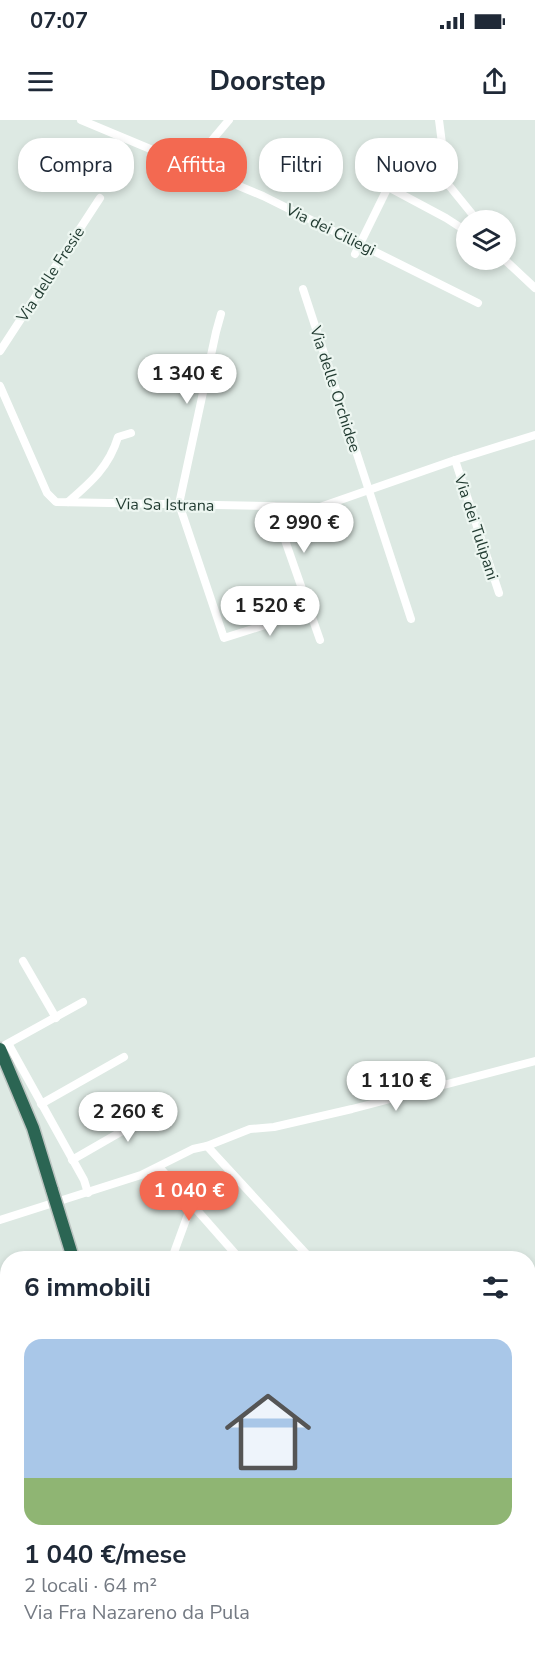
<!DOCTYPE html>
<html lang="it">
<head>
<meta charset="utf-8">
<style>
  body { margin:0; font-family:"Nunito Sans",sans-serif; background:#f6f6f7; color:#1f2937; height:100vh; display:flex; flex-direction:column; font-size:22px; white-space:nowrap }
  * { box-sizing:border-box; margin:0 }
  p { font-size:20px; color:#747a83 }
  .icon { flex:none; width:33px; height:33px; fill:none; stroke:currentColor; stroke-width:2; stroke-linecap:round; stroke-linejoin:round }
  .map { position:relative; flex:1; overflow:hidden }
  .drawer { position:absolute; left:0px; top:1131px; width:536px; height:402px; display:flex; flex-direction:column; background:#fff; border-radius:24px 24px 0 0; box-shadow:0 3px 9px #0003 }
  .drawer>* { flex:none }
  .top-card { position:absolute; left:18px; top:18px; width:500px; height:54px; display:flex; gap:12px }
  .controls { position:absolute; left:456px; top:90px; display:grid; gap:12px }
  .controls a { display:grid; place-items:center; width:60px; height:60px; border-radius:50%; background:#fff; box-shadow:0 3px 9px #0003; font-size:30px }
  .price { position:absolute; translate:-50% -51px; padding:0 14px; border-radius:21px; background:#fff; color:#222; font-size:20px; line-height:39px; filter:drop-shadow(0 2px 3px #0008) }
  .price::after { content:''; position:absolute; left:50%; top:36px; width:18px; height:14px; margin-left:-9px; background:inherit; clip-path:polygon(0 0,100% 0,50% 100%) }
  .price.active { background:#f36951; color:#fff }
  ul { padding:0; list-style:none }
  li { display:grid; align-content:center; gap:12px; height:318px; padding:0 24px }
  li span { display:grid; place-items:center; height:186px; border-radius:18px; color:#555 }
  li>.icon { margin-inline-start:auto }
  span .icon { width:108px; height:108px; fill:#fffc; stroke-width:1 }
  li b { font-size:26px }
  h2 { display:flex; justify-content:space-between; align-items:center; height:72px; padding:0 24px; font-size:26px }
  .tag { padding:0 21px; border-radius:24px; background:#fff; box-shadow:0 3px 9px #0003; font-size:21px; line-height:54px }
  .tag.active { background:#f36951; color:#fff }
  .status { display:flex; justify-content:space-between; align-items:center; height:42px; padding:0 30px; background:#fff; direction:ltr }
  .status svg { height:16px; fill:currentColor }
  header { display:flex; justify-content:space-between; align-items:center; height:78px; padding:0 24px; background:#fff; font-size:27px; font-weight:700 }
  .map>svg:first-child { display:block }
  .lines { fill:none; stroke-linecap:round; stroke-linejoin:round }
  .highway-casing { stroke:#bcc4c1; stroke-width:15 }
  .minor { stroke:#fff; stroke-width:8 }
  .highway { stroke:#2b6553; stroke-width:12 }
  .highway-bridge-casing { stroke:#bcc4c1; stroke-width:15; stroke-linecap:butt }
  .highway-bridge { stroke:#2b6553; stroke-width:12 }
  .labels { text-anchor:middle; stroke-width:4.5; stroke-linejoin:round; paint-order:stroke }
  .street-label { font-size:16px; fill:#1f392f; stroke:#edf6f1 }
</style>
</head>
<body>
<div class="status"><b>07:07</b><svg viewBox="0 0 49 12"><path d="M0 12V9h3v3zM5 12V6h3v6zM10 12V3h3v9zM15 12V0h3v12zM26 1h20v11H26zM47 4h2v5h-2z"/></svg></div>
<header><svg class="icon" aria-label="menu" viewBox="0 0 24 24"><path d="M4 6h16M4 12h16M4 18h16"/></svg>Doorstep<svg class="icon" aria-label="share" viewBox="0 0 24 24"><path d="M12 15V3M7 8l5-5 5 5M5 13v7h14v-7"/></svg></header>
<div class="map">
<svg width="535" height="1533" viewBox="0 0 535 1533">
  <rect width="100%" height="100%" fill="#dde9e3"/>
  <g class="lines">
    <defs>
      <g id="highway">
        <path d="M 0,929 L 33,1008 L 52,1070"/>
        <path d="M 163,1526 L 164,1533"/>
      </g>
    </defs>
    <!-- highway casing -->
    <use href="#highway" class="highway-casing"/>
    <!-- minor -->
    <g class="minor">
      <path d="M 81,0 L 263,76 L 478,183"/>
      <path d="M 439,0 L 447,63 L 477,100"/>
      <path d="M 191,45 L 229,0"/>
      <path d="M 355,134 L 388,67 L 446,98 L 466,111"/>
      <path d="M 505,140 L 535,168"/>
      <path d="M 303,169 L 411,499"/>
      <path d="M 221,194 L 216,212 L 179,384 L 224,518 L 309,491"/>
      <path d="M 0,231 L 100,78"/>
      <path d="M 0,266 L 47,373 L 56,382 L 320,387 L 455,340 L 535,315"/>
      <path d="M 455,340 L 499,473"/>
      <path d="M 68,382 C 90,363 109,347 118,317 L 131,313"/>
      <path d="M 273,386 L 320,520"/>
      <path d="M 23,841 L 56,898"/>
      <path d="M 5,925 L 83,882"/>
      <path d="M 9,925 L 84,1060 L 88,1073"/>
      <path d="M 41,984 L 124,937"/>
      <path d="M 207,1026 L 310,1138"/>
      <path d="M 72,1040 L 171,983"/>
      <path d="M 159,1047 L 239,1138"/>
      <path d="M 0,1100 L 141,1055 L 193,1029 L 207,1026 L 250,1009 L 274,1007 L 352,989 L 535,941"/>
      <path d="M 172,1138 L 191,1086"/>
      <path d="M 0,1301 L 8,1299"/>
      <path d="M 0,1307 L 8,1313"/>
      <path d="M 0,1354 L 8,1361"/>
      <path d="M 528,1374 L 535,1384"/>
      <path d="M 0,1404 L 8,1394"/>
      <path d="M 0,1411 L 8,1412"/>
      <path d="M 528,1416 L 535,1411"/>
      <path d="M 528,1476 L 535,1489"/>
      <path d="M 287,1526 L 287,1533"/>
      <path d="M 370,1526 L 377,1526"/>
      <path d="M 454,1526 L 456,1533"/>
      <path d="M 9,1533 L 10,1526"/>
      <path d="M 66,1533 L 67,1526"/>
    </g>
    <!-- highway -->
    <use href="#highway" class="highway"/>
    <defs>
      <path id="highway-bridge" d="M 52,1070 L 73,1138"/>
    </defs>
    <!-- highway-bridge casing -->
    <use href="#highway-bridge" class="highway-bridge-casing"/>
    <!-- highway-bridge -->
    <use href="#highway-bridge" class="highway-bridge"/>
  </g>
  <g class="labels">
    <!-- street labels -->
    <g class="street-label">
      <text transform="translate(331 109) rotate(26)" y="6">Via dei Ciliegi</text>
      <text transform="translate(50 154) rotate(-57)" y="6">Via delle Fresie</text>
      <text transform="translate(336 269) rotate(72)" y="6">Via delle Orchidee</text>
      <text transform="translate(165 384) rotate(1)" y="6">Via Sa Istrana</text>
      <text transform="translate(477 407) rotate(72)" y="6">Via dei Tulipani</text>
    </g>
  </g>
</svg>
<div class="controls">
<a><svg class="icon" aria-label="layers" viewBox="0 0 24 24"><path d="M12 4l9 5-9 5-9-5zM3 14l9 5 9-5"/></svg></a>
</div>
<b class="price" style="left:187px;top:285px">1 340 €</b>
<b class="price" style="left:304px;top:434px">2 990 €</b>
<b class="price" style="left:270px;top:517px">1 520 €</b>
<b class="price" style="left:396px;top:992px">1 110 €</b>
<b class="price" style="left:128px;top:1023px">2 260 €</b>
<b class="price active" style="left:189px;top:1102px">1 040 €</b>
<div class="top-card">
<a class="tag">Compra</a>
<a class="tag active">Affitta</a>
<a class="tag">Filtri</a>
<a class="tag">Nuovo</a>
</div>
<section class="drawer">
<h2>6 immobili<svg class="icon" aria-label="filters" viewBox="0 0 24 24"><path d="M4 7h16M4 17h16"/><circle cx="9" cy="7" r="2"/><circle cx="15" cy="17" r="2"/></svg></h2>
<ul>
<li><span style="background:linear-gradient(#a9c7e8 75%,#8fb573 0)"><svg class="icon" aria-label="home" viewBox="0 0 24 24"><path d="M3 11l9-7 9 7M6 9v11h12V9"/></svg></span><div><b>1 040 €/mese</b><p>2 locali · 64 m²</p><p>Via Fra Nazareno da Pula</p></div></li>
</ul>
</section>
</div>
</body>
</html>
